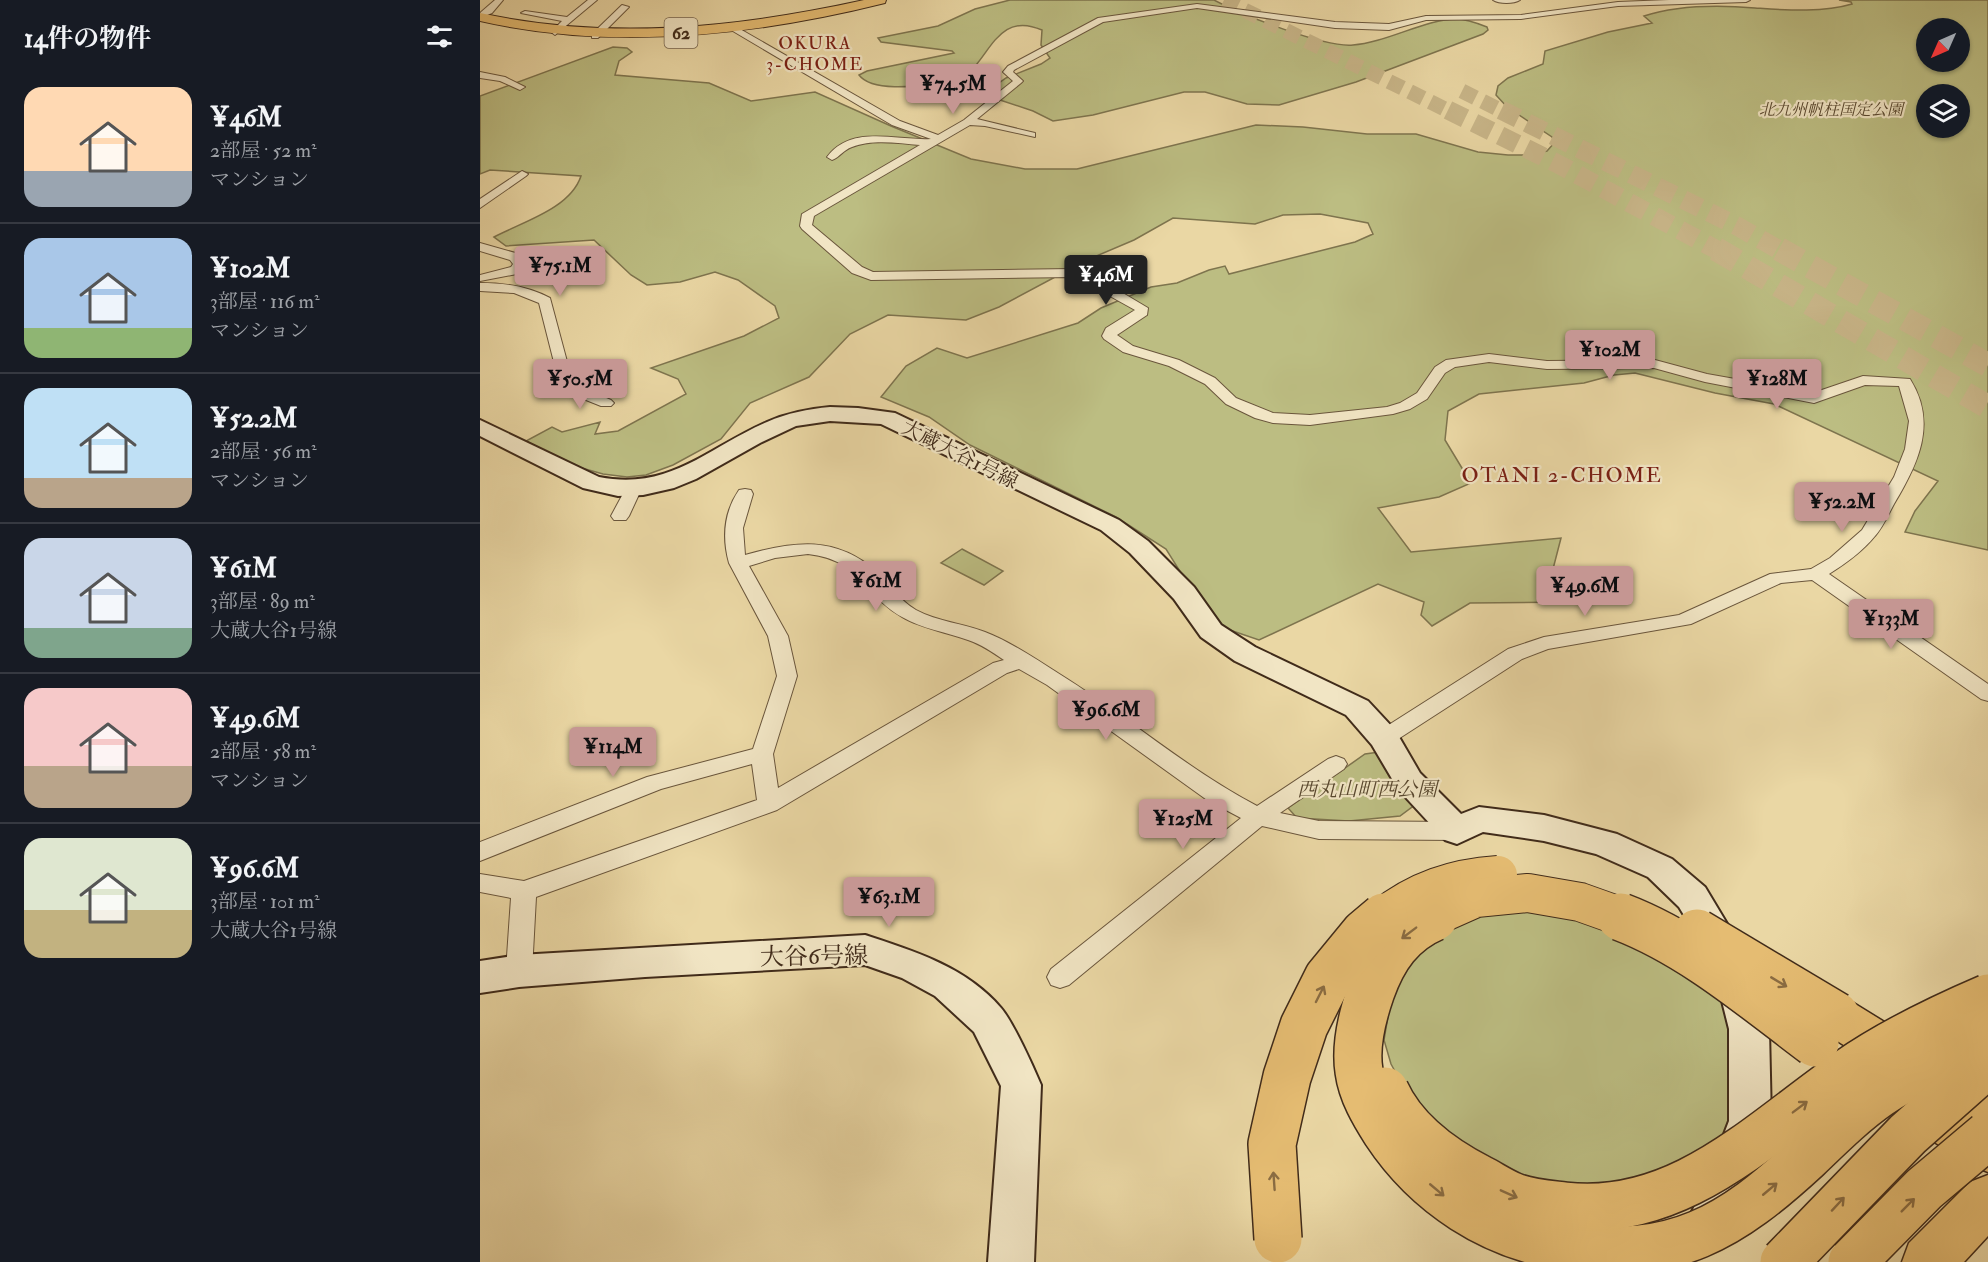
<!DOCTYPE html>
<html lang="ja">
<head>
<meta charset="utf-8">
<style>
  body { margin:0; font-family:"IM FELL Double Pica","Noto Serif JP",serif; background:#20242c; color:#f1f3f6; height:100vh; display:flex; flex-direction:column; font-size:22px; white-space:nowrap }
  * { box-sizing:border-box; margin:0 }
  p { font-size:20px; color:#9ea1a6 }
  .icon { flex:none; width:33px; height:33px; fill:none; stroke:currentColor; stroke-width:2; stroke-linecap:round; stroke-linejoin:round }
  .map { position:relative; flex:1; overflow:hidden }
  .side { display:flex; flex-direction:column; background:#171b24; width:480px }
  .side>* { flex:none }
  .needle { width:39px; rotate:225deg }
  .buttons { position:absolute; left:1436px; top:18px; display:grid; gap:12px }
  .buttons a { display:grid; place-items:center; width:54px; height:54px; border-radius:50%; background:#171b24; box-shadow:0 2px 4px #0004; font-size:30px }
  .price { position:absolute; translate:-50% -51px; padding:0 14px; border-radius:6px; background:#c59692; color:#111; font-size:20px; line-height:39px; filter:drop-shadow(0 2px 3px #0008) }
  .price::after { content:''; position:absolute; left:50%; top:36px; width:18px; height:14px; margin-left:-9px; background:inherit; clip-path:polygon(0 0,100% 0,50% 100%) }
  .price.current { background:#222; color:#fff }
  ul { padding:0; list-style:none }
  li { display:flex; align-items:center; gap:18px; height:150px; padding:0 24px }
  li+li { border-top:2px solid #363941 }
  li span { display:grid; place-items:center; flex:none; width:168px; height:120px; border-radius:18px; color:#555 }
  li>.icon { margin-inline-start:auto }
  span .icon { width:72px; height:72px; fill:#fffc; stroke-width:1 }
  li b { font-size:26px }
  h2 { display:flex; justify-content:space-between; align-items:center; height:72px; padding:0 24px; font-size:26px }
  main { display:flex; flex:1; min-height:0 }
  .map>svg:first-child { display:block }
  .green { fill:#bcbd82; stroke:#7e744e; stroke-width:1.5; fill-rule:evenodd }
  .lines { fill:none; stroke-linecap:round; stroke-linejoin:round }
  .highway-tunnel-far2 { stroke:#c8b588; stroke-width:15; stroke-dasharray:15 8; stroke-linecap:butt }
  .highway-tunnel-far1 { stroke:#c8b588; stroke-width:19; stroke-dasharray:19 10; stroke-linecap:butt }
  .highway-tunnel { stroke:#c8b588; stroke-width:24; stroke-dasharray:24 12; stroke-linecap:butt }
  .street-casing { stroke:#6a563c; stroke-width:2 }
  .secondary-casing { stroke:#402b1a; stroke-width:4 }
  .primary-casing { stroke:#402b1a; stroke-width:2 }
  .highway-casing { stroke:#402b1a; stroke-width:3 }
  .street { fill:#f1e5c4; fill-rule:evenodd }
  .secondary { fill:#f1e5c4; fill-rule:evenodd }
  .primary { fill:#e5bc72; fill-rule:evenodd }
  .highway { fill:#e5bc72; fill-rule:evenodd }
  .highway-bridge-far1-casing { stroke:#402b1a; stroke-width:40; stroke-linecap:butt }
  .highway-bridge-casing { stroke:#402b1a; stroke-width:50; stroke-linecap:butt }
  .highway-bridge-far1 { stroke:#e5bc72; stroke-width:38 }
  .highway-bridge { stroke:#e5bc72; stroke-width:47 }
  .oneway { stroke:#8a6c42 }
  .labels { text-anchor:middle; stroke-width:4.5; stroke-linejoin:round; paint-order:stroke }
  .far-park-label { font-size:16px; font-style:italic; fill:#59482f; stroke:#f1e5c4 }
  .shield { fill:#f1e5c4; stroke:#75634d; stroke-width:1.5 }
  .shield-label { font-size:18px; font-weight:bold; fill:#402b1a }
  .far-neighbourhood-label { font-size:18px; letter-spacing:1.5px; fill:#7a1f14; stroke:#f1e5c4 }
  .street-label { font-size:20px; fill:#402b1a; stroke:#f1e5c4 }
  .park-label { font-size:20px; font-style:italic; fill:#59482f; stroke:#f1e5c4 }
  .neighbourhood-label { font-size:21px; letter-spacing:1.5px; fill:#7a1f14; stroke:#f1e5c4 }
  .near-street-label { font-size:24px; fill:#402b1a; stroke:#f1e5c4 }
</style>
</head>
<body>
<main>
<section class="side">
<h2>14件の物件<svg class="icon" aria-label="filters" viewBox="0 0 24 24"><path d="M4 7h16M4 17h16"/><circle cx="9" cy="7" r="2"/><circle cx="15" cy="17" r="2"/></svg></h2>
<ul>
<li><span style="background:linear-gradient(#ffd9b3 70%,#9aa5b1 0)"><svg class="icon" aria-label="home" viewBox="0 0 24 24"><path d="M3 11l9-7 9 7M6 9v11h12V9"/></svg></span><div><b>¥46M</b><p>2部屋 · 52 m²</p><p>マンション</p></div></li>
<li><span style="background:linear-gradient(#a9c7e8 75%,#8fb573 0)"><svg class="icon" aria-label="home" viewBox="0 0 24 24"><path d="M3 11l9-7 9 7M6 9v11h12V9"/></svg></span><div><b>¥102M</b><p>3部屋 · 116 m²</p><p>マンション</p></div></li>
<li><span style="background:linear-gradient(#bfe0f5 75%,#b9a48a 0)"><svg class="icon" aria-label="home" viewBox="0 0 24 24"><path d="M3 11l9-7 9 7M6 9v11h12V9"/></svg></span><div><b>¥52.2M</b><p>2部屋 · 56 m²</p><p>マンション</p></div></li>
<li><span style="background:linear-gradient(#c9d6e8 75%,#7fa58c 0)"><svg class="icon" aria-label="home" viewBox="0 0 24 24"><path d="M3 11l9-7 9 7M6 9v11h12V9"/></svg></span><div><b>¥61M</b><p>3部屋 · 89 m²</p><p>大蔵大谷1号線</p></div></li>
<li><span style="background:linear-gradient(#f6c9c9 65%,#b9a48a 0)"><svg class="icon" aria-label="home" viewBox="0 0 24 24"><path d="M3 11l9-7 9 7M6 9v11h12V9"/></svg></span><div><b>¥49.6M</b><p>2部屋 · 58 m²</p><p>マンション</p></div></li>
<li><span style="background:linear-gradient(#dfe7d0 60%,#c2b280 0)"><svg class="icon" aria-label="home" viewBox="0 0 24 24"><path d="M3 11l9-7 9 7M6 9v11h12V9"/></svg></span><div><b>¥96.6M</b><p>3部屋 · 101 m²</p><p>大蔵大谷1号線</p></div></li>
</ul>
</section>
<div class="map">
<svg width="1508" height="1262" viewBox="0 0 1508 1262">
  <rect width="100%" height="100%" fill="#ead7a4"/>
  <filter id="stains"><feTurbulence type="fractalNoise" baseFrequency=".00333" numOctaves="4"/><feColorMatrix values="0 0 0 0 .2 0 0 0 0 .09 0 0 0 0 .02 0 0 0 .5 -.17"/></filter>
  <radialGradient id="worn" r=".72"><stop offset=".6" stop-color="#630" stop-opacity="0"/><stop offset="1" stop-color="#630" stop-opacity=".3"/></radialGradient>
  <!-- green -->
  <g class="green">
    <path d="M 530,0 L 734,0 C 760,14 845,48 873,45 C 905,43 946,19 976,19 C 986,19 997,23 1007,27 L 1008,30 L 1003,34 L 876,82 L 799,105 L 767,104 L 725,92 L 704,92 L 613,115 L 573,121 L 553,111 L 508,96 L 505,93 L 526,78 L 561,64 L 570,58 L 561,45 L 562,30 C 512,8 509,70 474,82 C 451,84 394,95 379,75 L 387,71 L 474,53 L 472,51 L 401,42 L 398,38 L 458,26 L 495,9 Z"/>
    <path d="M 1359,0 L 1508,0 L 1508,550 L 1425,532 L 1435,511 L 1458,481 L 1294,404 L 1235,393 L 1155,373 L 1134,375 L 1104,383 L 999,394 L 968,411 L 965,440 L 991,483 L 959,497 L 898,508 L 931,552 L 1081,538 L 1073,569 L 1151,586 L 1086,602 L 990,603 L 952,626 L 941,615 L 944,602 L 898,584 L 779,640 L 744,628 L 716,597 L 686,549 L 636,517 L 490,445 L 449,417 L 401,397 L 426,366 L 457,348 L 487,358 L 598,323 L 621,308 L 671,287 L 697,283 L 729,270 L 745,266 L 749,274 L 875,242 L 893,234 L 888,223 L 840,214 L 803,215 L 775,224 L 693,218 L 654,240 L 607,260 L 519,307 L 486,320 L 408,315 L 370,334 L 329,377 L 270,403 L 241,439 L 193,465 L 166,475 L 147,477 L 123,474 L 91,465 L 46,441 L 72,427 L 82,432 L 120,422 L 115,434 L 138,431 L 206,394 L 198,379 L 171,368 L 264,336 L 299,318 L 295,306 L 258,280 L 235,272 L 200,282 L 167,285 L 151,275 L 114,240 L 26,246 L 14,237 C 42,222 90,209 101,176 L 10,170 L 0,174 L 0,96 L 133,47 L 147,48 L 152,52 L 139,61 L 135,75 L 229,83 L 271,101 L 335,92 L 411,126 L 491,159 L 545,169 L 597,169 L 776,125 L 823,127 L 887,134 L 936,134 L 998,152 L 1028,155 L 1047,155 L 1067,151 L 1075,142 L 1072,137 L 1027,107 L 1016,95 L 1018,86 L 1028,78 L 1063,64 L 1065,51 L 1128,32 L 1172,23 L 1164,16 C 1198,5 1240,5 1275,8 C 1306,10 1342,13 1372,4 L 1371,2 ZM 1446,28 L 1479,28 L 1479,62 L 1446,62 ZM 1446,94 L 1479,94 L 1479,128 L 1446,128 Z"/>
    <path d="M 482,549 L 523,571 L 504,585 L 461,563 Z"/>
    <path d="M 899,752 L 936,804 L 920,816 L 869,821 L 817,818 L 808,808 L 885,754 Z"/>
    <path d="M 1023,910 L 1084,912 L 1151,931 L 1253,1005 L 1257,1133 L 1198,1171 L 1143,1186 L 1049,1184 L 939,1115 L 911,1064 L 904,1040 L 914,981 L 971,920 Z"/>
  </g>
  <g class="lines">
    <!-- highway-tunnel-far2 -->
    <g class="highway-tunnel-far2">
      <path d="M 744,0 L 971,112"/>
      <path d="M 982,91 L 1024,112"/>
    </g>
    <!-- highway-tunnel-far1 -->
    <g class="highway-tunnel-far1">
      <path d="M 968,110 L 1076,163 L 1239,251"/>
      <path d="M 1021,110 L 1257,226 L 1301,251"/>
    </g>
    <!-- highway-tunnel -->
    <g class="highway-tunnel">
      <path d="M 1236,249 L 1508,407"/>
      <path d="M 1299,249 L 1508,365"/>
    </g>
    <defs>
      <g id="street">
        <path d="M 15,0 L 23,0 L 12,13 L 0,18 L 0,13 Z"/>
        <path d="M 108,0 L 117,0 L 75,35 L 71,32 L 82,21 L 41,13 L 45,11 L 87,17 Z"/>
        <path d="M 1013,0 L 1040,0 C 1034,4 1019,4 1013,0 Z"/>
        <path d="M 1189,0 L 1270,0 L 1266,2 L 1138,6 L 1041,19 L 946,20 L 909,30 L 855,28 L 717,8 L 623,22 L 534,70 L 533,72 L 543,81 L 541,83 L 497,119 L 555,133 L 555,137 L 505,126 L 490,125 L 334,216 L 332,225 L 382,267 L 393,272 L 594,269 L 611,274 L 668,308 L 667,315 L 637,335 L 653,346 L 699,360 L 735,378 L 756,398 L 793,413 L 830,415 L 907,407 L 920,403 L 937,393 L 955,367 L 966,360 L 1009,354 L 1067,361 L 1175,360 L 1227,374 L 1333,393 L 1383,376 L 1430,379 C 1458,423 1438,464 1414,504 C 1408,515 1403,527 1395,536 C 1383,551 1365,564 1349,574 L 1508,684 L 1508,701 L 1501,699 L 1332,580 L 1301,583 L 1211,624 L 1068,649 L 1042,659 L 912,743 L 904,745 L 896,743 L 893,738 L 896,733 L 1028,649 L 1064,637 L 1199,615 L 1290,574 L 1331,569 L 1350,558 L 1382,530 L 1414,477 L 1425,449 L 1429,421 L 1419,386 L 1385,385 L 1334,403 L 1225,382 L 1174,368 L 1067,369 L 1009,362 L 975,367 L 965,373 L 947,399 L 930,409 L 913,414 L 830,425 L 793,423 L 775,418 L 746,404 L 725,384 L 689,366 L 643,352 L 624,339 L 622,336 L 626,328 L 655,310 L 601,280 L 593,277 L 391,280 L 372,273 L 322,229 L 320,226 L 322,214 L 440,145 C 418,143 392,139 372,147 C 363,150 360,157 352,160 L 347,157 C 372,124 416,141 451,139 L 412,125 L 246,27 L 253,25 L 420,121 L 458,135 L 484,120 L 533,81 L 523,72 L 528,66 L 618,18 L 717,4 L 855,22 L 909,24 L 946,16 L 1041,15 L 1138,2 Z"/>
        <path d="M 142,5 L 149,7 L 118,38 L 112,38 L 112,34 Z"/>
        <path d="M 0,72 L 25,77 L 45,87 L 40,90 L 20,81 L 0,78 Z"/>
        <path d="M 42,171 L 48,174 L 46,176 L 0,208 L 0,199 Z"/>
        <path d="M 0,243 L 39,254 L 45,264 L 42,273 L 0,281 L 0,275 L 31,267 L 33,264 L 30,260 L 0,251 Z"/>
        <path d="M 0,283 C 25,283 48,286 70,298 L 93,384 L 131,400 L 134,403 L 131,406 L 121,406 L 81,390 L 59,303 L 34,293 L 0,291 Z"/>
        <path d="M 153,485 L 159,486 L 161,490 L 149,516 L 146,520 L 134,520 L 131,516 L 145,490 L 147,486 Z"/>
        <path d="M 265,489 L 271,490 L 273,494 L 263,528 L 265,555 C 314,541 356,535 397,572 C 410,585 420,601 436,610 C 458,622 483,623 505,632 C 531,642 557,660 581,675 C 648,717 707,769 777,806 L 848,759 L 856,756 L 864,759 L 867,764 L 864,769 L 800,813 L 839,821 L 977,822 L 985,825 L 989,831 L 985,837 L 977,840 L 839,839 L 782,826 L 589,985 L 580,988 L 571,985 L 567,977 L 571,969 L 761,818 L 727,800 L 567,685 L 539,669 L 527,673 L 297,810 L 56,897 L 52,971 L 48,979 L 39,982 L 30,979 L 26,971 L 31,898 L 0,892 L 0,874 L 44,881 L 277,800 L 272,764 L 181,789 L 0,861 L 0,842 L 167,777 L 273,749 L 297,676 L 288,636 L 249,563 C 242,538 244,512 259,490 ZM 328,554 C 382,560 383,595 422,617 C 442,629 466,632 488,640 C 501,644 512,652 524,660 L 513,663 L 298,788 L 293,754 L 317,676 L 308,636 L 269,566 L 295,558 Z"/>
      </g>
      <g id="secondary">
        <path d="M 350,407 L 378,408 L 415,413 L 639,520 L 668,541 L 714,587 L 741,625 L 775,647 L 888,701 L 915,730 L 940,773 L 981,814 L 999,807 L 1064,815 L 1137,834 L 1192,859 L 1225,887 L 1258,942 L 1253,953 L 1240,957 L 1227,953 L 1199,907 L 1168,877 L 1116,854 L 1064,841 L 1003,832 L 977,844 L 965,840 L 918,789 L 892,745 L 866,715 L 755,661 L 721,637 L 694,599 L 650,553 L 621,530 L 401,424 L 350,421 L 316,426 L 280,443 L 216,479 L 194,488 L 163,495 L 138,496 L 103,488 L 0,436 L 0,420 L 119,477 C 190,491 227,448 287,422 C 307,413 328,409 350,407 Z"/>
        <path d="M 385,935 C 434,951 486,967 521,1008 C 533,1022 553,1066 561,1085 L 554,1262 L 508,1262 L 521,1086 L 494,1032 L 455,996 L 422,978 L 385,965 L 165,977 L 39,987 L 0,993 L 0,961 L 39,955 Z"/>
        <path d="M 1257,969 L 1270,974 L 1289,1029 L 1291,1121 L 1263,1200 L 1242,1243 L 1226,1250 L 1210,1243 L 1204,1228 L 1223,1189 L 1249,1121 L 1249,1029 L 1238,985 L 1244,974 Z"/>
      </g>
      <path id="primary" d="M 384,0 L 406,0 L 405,3 C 273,36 133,51 0,21 L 0,13 C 129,41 257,28 384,0 Z"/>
      <g id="highway">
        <path d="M 1356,997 L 1372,1002 L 1508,1086 L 1508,1172 L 1491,1165 L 1416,1118 L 1409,1103 L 1416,1088 L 1425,1084 L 1340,1030 L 1334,1016 L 1340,1002 Z"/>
        <path d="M 1508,1175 L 1508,1236 L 1484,1262 L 1422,1262 L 1429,1243 L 1490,1182 Z"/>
      </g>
    </defs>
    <!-- street casing -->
    <use href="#street" class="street-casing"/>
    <!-- secondary casing -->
    <use href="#secondary" class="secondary-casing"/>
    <!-- primary casing -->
    <use href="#primary" class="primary-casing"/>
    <!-- highway casing -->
    <use href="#highway" class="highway-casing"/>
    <!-- street -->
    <use href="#street" class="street"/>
    <!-- secondary -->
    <use href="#secondary" class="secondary"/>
    <!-- primary -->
    <use href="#primary" class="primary"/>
    <!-- highway -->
    <use href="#highway" class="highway"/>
    <defs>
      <g id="highway-bridge-far1">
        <path d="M 902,918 C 937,890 974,878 1018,875"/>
        <path d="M 951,918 L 996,898 L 1048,893 L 1100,902 L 1145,918"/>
      </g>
      <g id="highway-bridge">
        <path d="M 954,917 C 921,931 903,957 891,991 C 883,1014 875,1046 879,1071 C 882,1093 894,1113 906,1132 C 947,1194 1012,1236 1086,1247 C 1195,1262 1250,1228 1327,1157 C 1350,1135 1373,1112 1399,1094 C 1432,1071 1469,1056 1508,1045"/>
        <path d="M 1141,917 C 1212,944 1275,998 1335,1043"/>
        <path d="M 1217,933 L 1356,1016"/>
        <path d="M 905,1091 C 923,1131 961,1159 1000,1179 C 1010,1184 1020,1191 1032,1196 C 1048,1203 1067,1204 1085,1206 C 1200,1219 1281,1132 1368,1072 C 1411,1042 1459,1019 1508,998"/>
        <path d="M 798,1239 L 792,1144 L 807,1077 L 824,1026 L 848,978 L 885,933 L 904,917"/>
        <path d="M 1304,1262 L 1428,1134 L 1508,1063"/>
        <path d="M 1372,1262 L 1444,1189 L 1508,1135"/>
      </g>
    </defs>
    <!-- highway-bridge-far1 casing -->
    <use href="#highway-bridge-far1" class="highway-bridge-far1-casing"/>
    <!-- highway-bridge casing -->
    <use href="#highway-bridge" class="highway-bridge-casing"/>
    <!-- highway-bridge-far1 -->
    <use href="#highway-bridge-far1" class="highway-bridge-far1"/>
    <!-- highway-bridge -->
    <use href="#highway-bridge" class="highway-bridge"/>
  </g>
  <!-- one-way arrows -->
  <defs><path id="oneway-shaft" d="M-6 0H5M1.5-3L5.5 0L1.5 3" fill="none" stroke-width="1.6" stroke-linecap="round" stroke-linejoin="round" transform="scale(1.5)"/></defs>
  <g class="oneway">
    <use href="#oneway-shaft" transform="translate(929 933) rotate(143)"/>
    <use href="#oneway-shaft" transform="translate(1299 982) rotate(31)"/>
    <use href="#oneway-shaft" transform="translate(840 994) rotate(-63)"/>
    <use href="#oneway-shaft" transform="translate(1320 1107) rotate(-37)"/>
    <use href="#oneway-shaft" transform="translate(794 1181) rotate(-94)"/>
    <use href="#oneway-shaft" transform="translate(1290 1189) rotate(-40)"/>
    <use href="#oneway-shaft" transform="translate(957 1190) rotate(40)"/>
    <use href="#oneway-shaft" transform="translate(1029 1194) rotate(24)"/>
    <use href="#oneway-shaft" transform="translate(1358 1204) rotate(-47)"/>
    <use href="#oneway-shaft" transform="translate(1428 1205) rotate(-45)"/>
  </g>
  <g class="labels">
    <!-- far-park labels -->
    <g class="far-park-label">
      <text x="1351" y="115">北九州帆柱国定公園</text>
    </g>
    <!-- shield labels -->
    <rect class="shield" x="184.5" y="18" width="33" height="30" rx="4.5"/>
    <g class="shield-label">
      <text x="201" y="39">62</text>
    </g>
    <!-- far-neighbourhood labels -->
    <g class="far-neighbourhood-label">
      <text x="335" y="49">OKURA<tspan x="335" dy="21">3-CHOME</tspan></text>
    </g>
    <!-- street labels -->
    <g class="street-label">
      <text transform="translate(480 454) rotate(27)" y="7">大蔵大谷1号線</text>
    </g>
    <!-- park labels -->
    <g class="park-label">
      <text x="887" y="796">西丸山町西公園</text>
    </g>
    <!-- neighbourhood labels -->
    <g class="neighbourhood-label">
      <text x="1082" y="482">OTANI 2-CHOME</text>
    </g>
    <!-- near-street labels -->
    <g class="near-street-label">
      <text transform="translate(334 956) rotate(-1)" y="8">大谷6号線</text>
    </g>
  </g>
  <rect width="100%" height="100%" filter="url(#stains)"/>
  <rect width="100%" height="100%" fill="url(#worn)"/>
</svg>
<div class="buttons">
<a><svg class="needle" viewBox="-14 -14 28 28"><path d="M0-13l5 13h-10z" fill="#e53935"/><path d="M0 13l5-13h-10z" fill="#9ea1a6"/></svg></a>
<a><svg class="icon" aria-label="layers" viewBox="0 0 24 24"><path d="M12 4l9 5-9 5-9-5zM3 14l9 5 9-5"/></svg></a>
</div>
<b class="price" style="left:473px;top:115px">¥74.5M</b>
<b class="price" style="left:80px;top:297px">¥75.1M</b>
<b class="price current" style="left:626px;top:306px">¥46M</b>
<b class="price" style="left:1130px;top:381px">¥102M</b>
<b class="price" style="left:100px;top:410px">¥50.5M</b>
<b class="price" style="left:1297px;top:410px">¥128M</b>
<b class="price" style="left:1362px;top:533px">¥52.2M</b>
<b class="price" style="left:396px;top:612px">¥61M</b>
<b class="price" style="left:1105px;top:617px">¥49.6M</b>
<b class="price" style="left:1411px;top:650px">¥133M</b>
<b class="price" style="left:626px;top:741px">¥96.6M</b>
<b class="price" style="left:133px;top:778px">¥114M</b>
<b class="price" style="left:703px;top:850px">¥125M</b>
<b class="price" style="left:409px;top:928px">¥63.1M</b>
</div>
</main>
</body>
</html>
